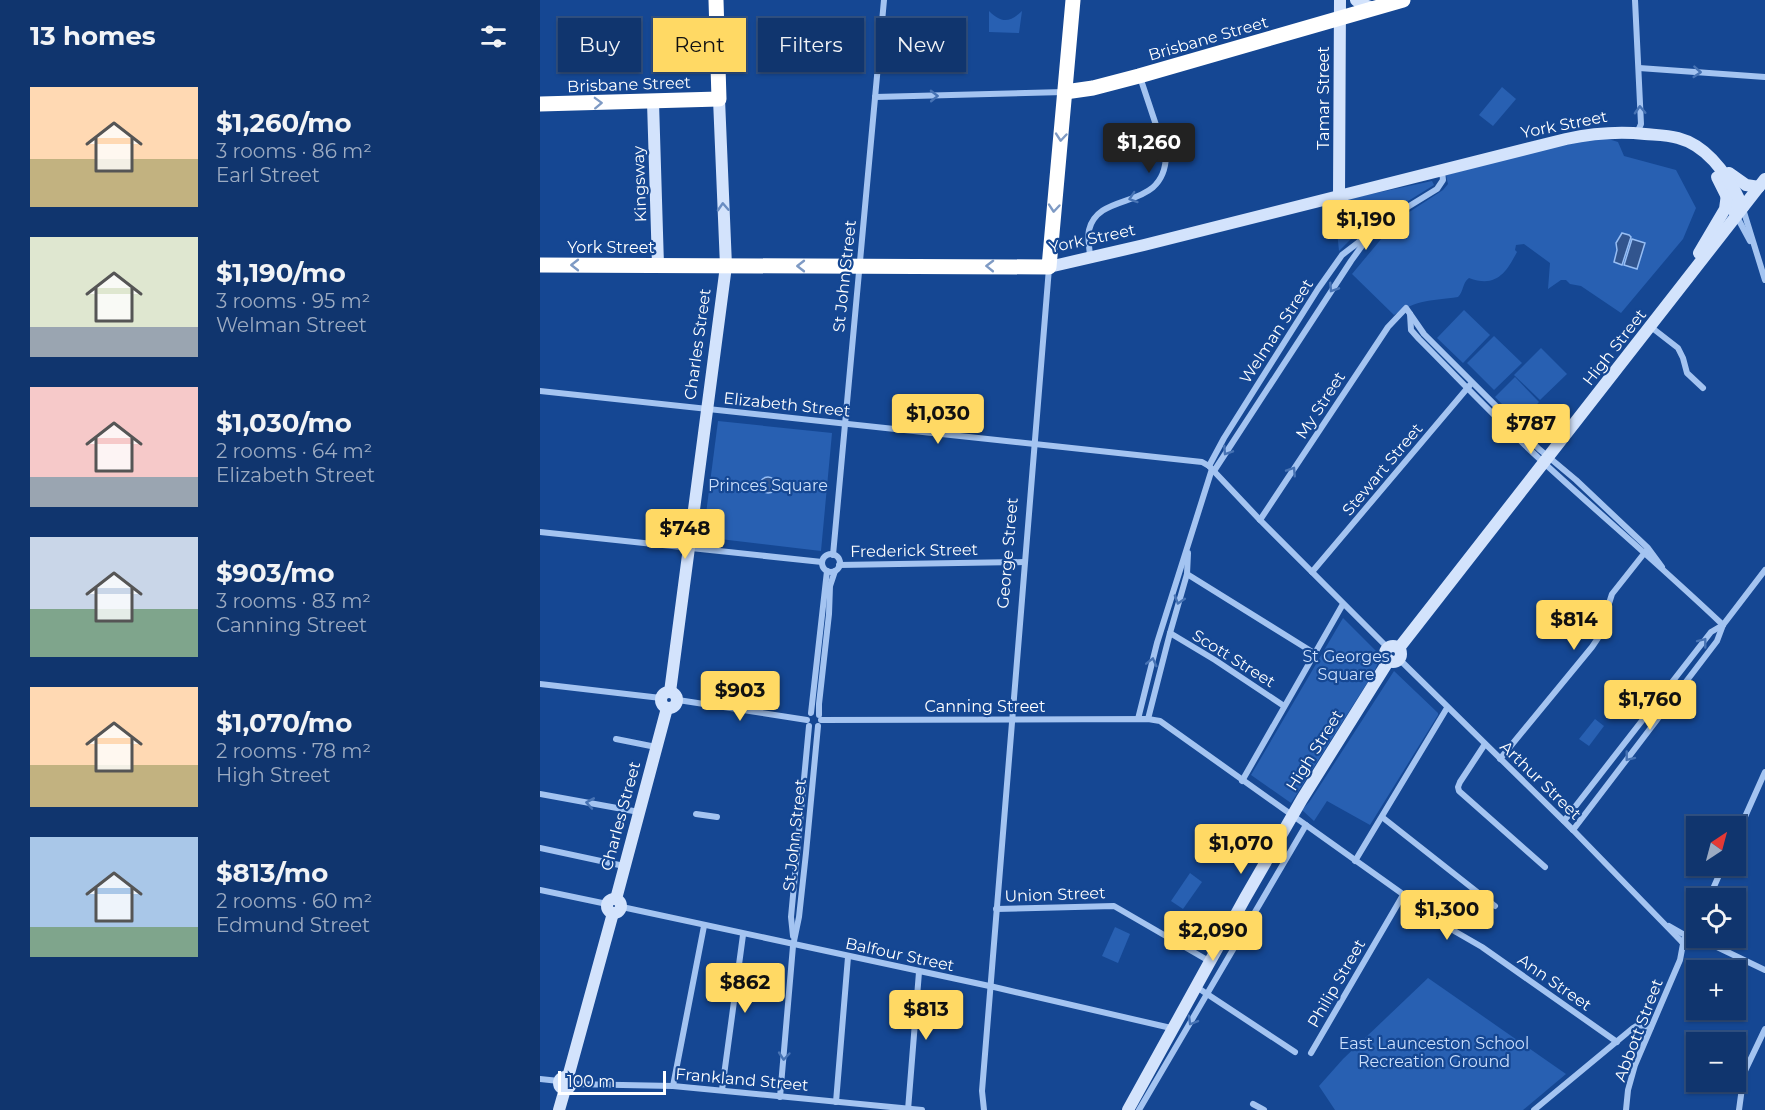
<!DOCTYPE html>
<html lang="en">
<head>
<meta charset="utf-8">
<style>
  body { margin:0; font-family:Montserrat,sans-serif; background:#1e4076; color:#f1f3f6; height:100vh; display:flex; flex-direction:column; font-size:22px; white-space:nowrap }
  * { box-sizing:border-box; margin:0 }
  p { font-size:20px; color:#9cabc2 }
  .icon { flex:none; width:33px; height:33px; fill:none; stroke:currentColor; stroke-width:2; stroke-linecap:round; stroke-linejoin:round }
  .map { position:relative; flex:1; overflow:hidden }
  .side { display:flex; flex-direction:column; background:#10356e; width:540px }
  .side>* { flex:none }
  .banner { position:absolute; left:18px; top:18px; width:570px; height:54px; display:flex; gap:12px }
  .needle { width:39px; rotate:36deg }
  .tools { position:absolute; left:1146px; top:816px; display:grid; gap:12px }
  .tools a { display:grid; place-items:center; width:60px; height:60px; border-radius:0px; background:#10356e; box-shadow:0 2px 4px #0004,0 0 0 2px #305081; font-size:30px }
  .scale { position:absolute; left:18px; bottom:15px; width:108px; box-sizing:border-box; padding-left:6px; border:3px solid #fff; border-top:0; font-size:16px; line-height:21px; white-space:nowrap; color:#fff; -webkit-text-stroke:4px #154793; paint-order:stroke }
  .price { position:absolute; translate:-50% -51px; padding:0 14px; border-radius:6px; background:#ffd964; color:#111; font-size:20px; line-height:39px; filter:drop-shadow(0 2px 3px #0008) }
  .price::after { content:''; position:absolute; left:50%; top:36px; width:18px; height:14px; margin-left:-9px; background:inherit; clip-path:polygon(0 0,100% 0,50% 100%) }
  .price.selected { background:#222; color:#fff }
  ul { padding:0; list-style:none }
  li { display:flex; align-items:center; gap:18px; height:150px; padding:0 30px }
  li span { display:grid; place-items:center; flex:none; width:168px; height:120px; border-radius:0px; color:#555 }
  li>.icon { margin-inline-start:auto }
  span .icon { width:72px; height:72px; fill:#fffc; stroke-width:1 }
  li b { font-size:26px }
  h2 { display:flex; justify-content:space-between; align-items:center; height:72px; padding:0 30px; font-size:26px }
  .pill { padding:0 21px; border-radius:0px; background:#10356e; box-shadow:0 2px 4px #0004,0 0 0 2px #305081; font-size:21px; line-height:54px }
  .pill.selected { background:#ffd964; color:#111 }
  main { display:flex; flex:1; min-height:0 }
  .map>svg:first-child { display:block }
  .green { fill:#2860b2 }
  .water { fill:#32558e; stroke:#97bef4; stroke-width:1.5 }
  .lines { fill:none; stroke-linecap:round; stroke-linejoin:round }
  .street { stroke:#a4c4f1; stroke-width:6 }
  .secondary { stroke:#d3e3fc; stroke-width:12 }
  .highway { stroke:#fff; stroke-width:15 }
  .oneway { stroke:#4773b4 }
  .oneway2 { stroke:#7e9ac4 }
  .oneway3 { stroke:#6a8dc2 }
  .labels { text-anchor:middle; stroke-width:4.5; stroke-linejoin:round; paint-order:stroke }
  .street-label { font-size:16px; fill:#fff; stroke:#154793 }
  .park-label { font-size:16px; fill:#cbdffc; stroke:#154793 }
</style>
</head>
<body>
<main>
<section class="side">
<h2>13 homes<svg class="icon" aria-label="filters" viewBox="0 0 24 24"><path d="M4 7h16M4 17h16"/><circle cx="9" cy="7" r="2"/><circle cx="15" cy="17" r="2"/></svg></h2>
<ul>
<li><span style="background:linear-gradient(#ffd9b3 60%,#c2b280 0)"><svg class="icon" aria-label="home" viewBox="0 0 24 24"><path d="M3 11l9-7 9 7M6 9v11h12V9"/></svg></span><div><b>$1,260/mo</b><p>3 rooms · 86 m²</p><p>Earl Street</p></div></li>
<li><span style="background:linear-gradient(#dfe7d0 75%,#9aa5b1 0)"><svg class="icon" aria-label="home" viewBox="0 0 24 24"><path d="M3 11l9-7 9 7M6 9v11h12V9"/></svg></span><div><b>$1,190/mo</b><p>3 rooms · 95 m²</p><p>Welman Street</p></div></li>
<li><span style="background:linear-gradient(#f6c9c9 75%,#9aa5b1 0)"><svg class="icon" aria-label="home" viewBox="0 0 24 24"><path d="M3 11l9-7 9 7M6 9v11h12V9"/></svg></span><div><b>$1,030/mo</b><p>2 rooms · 64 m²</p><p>Elizabeth Street</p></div></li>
<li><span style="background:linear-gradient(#c9d6e8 60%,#7fa58c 0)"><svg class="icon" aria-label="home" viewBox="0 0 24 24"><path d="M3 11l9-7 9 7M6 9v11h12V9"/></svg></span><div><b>$903/mo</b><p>3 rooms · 83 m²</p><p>Canning Street</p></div></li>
<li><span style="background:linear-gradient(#ffd9b3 65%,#c2b280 0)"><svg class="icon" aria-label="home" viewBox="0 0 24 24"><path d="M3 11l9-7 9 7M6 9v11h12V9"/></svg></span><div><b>$1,070/mo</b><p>2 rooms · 78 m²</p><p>High Street</p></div></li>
<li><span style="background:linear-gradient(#a9c7e8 75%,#7fa58c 0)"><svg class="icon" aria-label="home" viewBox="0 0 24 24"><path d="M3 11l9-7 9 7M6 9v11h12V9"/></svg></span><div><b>$813/mo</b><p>2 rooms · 60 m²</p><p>Edmund Street</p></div></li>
</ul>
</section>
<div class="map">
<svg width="1225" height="1110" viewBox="0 0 1225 1110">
  <rect width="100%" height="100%" fill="#154793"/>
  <!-- green -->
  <g class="green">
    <path d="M 449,11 C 462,24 470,22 482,11 L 479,33 L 449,32 Z"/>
    <path d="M 962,87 L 976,99 L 953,126 L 939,115 Z"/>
    <path d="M 1062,137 L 1078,142 L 1084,156 L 1136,170 L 1156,208 L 1143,239 L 1081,313 L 1041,286 L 1030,284 L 1026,280 L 1021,280 L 1008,289 L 1010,263 L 984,244 L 976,245 L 975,250 L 977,252 C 966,273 956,288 929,278 C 922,283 924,291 918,297 C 891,301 878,299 854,315 L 812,274 L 857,220 L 903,190 L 908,184 L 906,175 L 1020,145 Z"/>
    <path d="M 892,181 L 894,185 L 818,232 L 799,251 L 794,202 Z"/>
    <path d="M 924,310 L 950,335 L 923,363 L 897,338 Z"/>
    <path d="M 954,336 L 982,363 L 954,390 L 927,363 Z"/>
    <path d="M 1001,348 L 1027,374 L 1000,400 L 974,375 Z"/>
    <path d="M 975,377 L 999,402 L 980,422 L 955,397 Z"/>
    <path d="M 178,421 L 292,433 L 281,551 L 163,537 Z"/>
    <path d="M 803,618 L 837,652 C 841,662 834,672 829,680 L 751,803 L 711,775 Z"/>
    <path d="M 854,671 L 898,713 L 898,715 L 830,825 L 787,801 L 774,821 L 762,810 L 770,801 Z"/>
    <path d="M 1055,719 L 1064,726 L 1049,746 L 1039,739 Z"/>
    <path d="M 650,873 L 662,882 L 643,909 L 631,901 Z"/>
    <path d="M 575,927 L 590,934 L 578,963 L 562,956 Z"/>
    <path d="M 888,978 L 1026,1074 L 983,1110 L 795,1110 L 779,1086 L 803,1059 Z"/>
  </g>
  <!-- water -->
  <g class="water">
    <path d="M 1082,233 L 1089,235 L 1091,237 L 1082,265 L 1074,262 L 1077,250 L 1076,243 Z"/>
    <path d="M 1092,239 L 1105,243 L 1097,269 L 1084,265 Z"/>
    <circle cx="228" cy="485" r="8"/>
  </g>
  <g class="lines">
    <!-- street -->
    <g class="street">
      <path d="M 1095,0 L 1101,124 L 1097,133"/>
      <path d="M 1099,68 L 1225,77"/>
      <path d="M 335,97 L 524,92"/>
      <path d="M 1203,209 L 1225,280"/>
      <path d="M 1196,215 L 1210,241"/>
      <path d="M 550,258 C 550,249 547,238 549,230 C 559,189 625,213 626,155 L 600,77"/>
      <path d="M 870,314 L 871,330 L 879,339 C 920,380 960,423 1003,462 C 1063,517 1124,569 1183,625"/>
      <path d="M 1111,327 L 1138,348 L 1143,358 L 1147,373 L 1163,388"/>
      <path d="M 0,391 L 662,462 L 669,466 L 720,520 L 848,648"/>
      <path d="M 669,466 L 684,438 L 778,289 L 802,255 L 853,216 L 897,189 L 903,180 L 902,171"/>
      <path d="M 674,471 L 811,261 L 829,236"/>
      <path d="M 720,520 L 848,327 L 866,308 L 884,334 L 999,449 L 1036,480 L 1108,548 L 1122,567"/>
      <path d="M 0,532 L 282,562"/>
      <circle cx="291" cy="563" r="9"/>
      <path d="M 293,555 L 344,0"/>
      <path d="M 299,565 L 484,562"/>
      <path d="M 772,572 L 930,385"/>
      <path d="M 647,574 L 774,653"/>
      <path d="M 630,633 L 675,660 L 744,706"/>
      <path d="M 859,659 L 1033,830 L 1142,942"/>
      <path d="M 0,684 L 121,698"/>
      <path d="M 138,700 L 267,720"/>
      <path d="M 271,713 L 287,571"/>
      <path d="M 279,715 L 279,704 L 289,614 L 290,586 L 295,571"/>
      <path d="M 598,719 L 617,643 L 672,469"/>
      <path d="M 608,719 L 630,633 L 647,574 L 648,553"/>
      <path d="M 281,720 L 608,719 L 620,721 L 916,932 L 942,947 L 1077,1042"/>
      <path d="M 76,739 L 116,747"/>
      <path d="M 945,744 L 920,782 L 918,787 L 919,791 L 1005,867"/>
      <path d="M 960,759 L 1052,647 L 1058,638 L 1072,594 L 1106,551"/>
      <path d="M 702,781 L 803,604"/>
      <path d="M 0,794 L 99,812"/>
      <path d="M 156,814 L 177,817"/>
      <path d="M 842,817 L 955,906"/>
      <path d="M 1024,821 L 1171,632 L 1183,625"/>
      <path d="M 1033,830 L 1177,641 L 1183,625 L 1225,570"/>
      <path d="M 1196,837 L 1225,772"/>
      <path d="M 0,848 L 84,866"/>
      <path d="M 815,861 L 907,708"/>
      <path d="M 0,890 L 67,904"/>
      <path d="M 1169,898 L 1183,866"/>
      <path d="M 82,907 L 454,987 L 631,1028"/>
      <path d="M 456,909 L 574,906 L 669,961"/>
      <path d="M 1129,926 L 1143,934 L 1147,934"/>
      <path d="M 1156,929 L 1150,931 L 1142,942 L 1146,947 L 1149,947 L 1159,938"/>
      <path d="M 253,936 L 251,917 L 269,726"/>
      <path d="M 1156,942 L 1177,947 L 1225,970"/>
      <path d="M 655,986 L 755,1052"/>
      <path d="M 771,1053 L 863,895"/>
      <path d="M 0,1079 L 19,1081"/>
      <path d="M 32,1084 L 133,1086 L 382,1110"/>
      <path d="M 133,1086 L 164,926"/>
      <path d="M 182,1090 L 203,935"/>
      <path d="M 240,1097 L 253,946 L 259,917 L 266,853 L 278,726"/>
      <path d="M 296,1102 L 308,957"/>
      <path d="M 713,1104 L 724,1110"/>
      <path d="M 368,1110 L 379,972"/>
      <path d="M 444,1110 L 442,1091 L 509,268"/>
      <path d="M 599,1110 L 766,825"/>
      <path d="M 994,1110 L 1093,1028 L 1098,1025 L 1111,1027"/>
      <path d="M 1086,1110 L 1088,1090 L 1095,1065 L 1140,960 L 1143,944"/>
      <path d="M 1199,1110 L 1204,1073 L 1225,1029"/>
    </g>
    <!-- secondary -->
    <g class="secondary">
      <path d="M 816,0 L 821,4 L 834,8"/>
      <path d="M 113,102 L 118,265"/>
      <path d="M 1189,173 L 1206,185 L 1219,187"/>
      <path d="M 1177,177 L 1196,215"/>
      <path d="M 799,196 L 800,0"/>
      <path d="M 1159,253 L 1185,209 L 1187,194"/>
      <path d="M 509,267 L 604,245 L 1026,139 C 1054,133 1077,131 1105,134 C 1116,135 1127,135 1138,138 C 1169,146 1190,179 1203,207"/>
      <circle cx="853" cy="654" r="8"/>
      <path d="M 859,648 L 1225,179"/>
      <circle cx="129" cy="700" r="8"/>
      <path d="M 130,692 L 186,266 L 179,99"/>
      <circle cx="74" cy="906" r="7"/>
      <path d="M 76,899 L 127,708"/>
      <circle cx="25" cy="1083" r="6"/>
      <path d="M 28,1077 L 73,913"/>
      <path d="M 19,1110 L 25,1089"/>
      <path d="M 588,1110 L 705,898 L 762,799 L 849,660"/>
    </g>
    <!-- highway -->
    <g class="highway">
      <path d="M 525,92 L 553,88 L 599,76 L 863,0"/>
      <path d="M 0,104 L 179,99 L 176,0"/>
      <path d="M 0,265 L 509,267 L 533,0"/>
    </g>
  </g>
  <!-- one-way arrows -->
  <defs><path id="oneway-chevron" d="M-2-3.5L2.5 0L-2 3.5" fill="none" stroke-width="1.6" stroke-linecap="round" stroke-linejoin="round" transform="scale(1.5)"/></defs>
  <g class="oneway">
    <use href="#oneway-chevron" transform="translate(1157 72) rotate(4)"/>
    <use href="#oneway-chevron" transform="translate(394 96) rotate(-1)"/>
    <use href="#oneway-chevron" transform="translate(1100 110) rotate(-92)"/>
    <use href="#oneway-chevron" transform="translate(593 198) rotate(162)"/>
    <use href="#oneway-chevron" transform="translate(793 288) rotate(123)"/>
    <use href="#oneway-chevron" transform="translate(687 451) rotate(123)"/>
    <use href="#oneway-chevron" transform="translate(752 471) rotate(-57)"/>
    <use href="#oneway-chevron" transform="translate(639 600) rotate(107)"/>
    <use href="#oneway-chevron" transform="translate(1163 642) rotate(-52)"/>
    <use href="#oneway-chevron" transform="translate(612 662) rotate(-76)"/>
    <use href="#oneway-chevron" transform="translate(1089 757) rotate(128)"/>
    <use href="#oneway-chevron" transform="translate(50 803) rotate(-170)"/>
    <use href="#oneway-chevron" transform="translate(652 1021) rotate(120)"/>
    <use href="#oneway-chevron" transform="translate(244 1056) rotate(95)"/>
  </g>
  <g class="oneway2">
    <use href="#oneway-chevron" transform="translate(58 103) rotate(-2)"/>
    <use href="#oneway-chevron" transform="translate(521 137) rotate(95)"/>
    <use href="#oneway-chevron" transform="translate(514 208) rotate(95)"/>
    <use href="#oneway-chevron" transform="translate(35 265) rotate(-180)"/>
    <use href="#oneway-chevron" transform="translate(261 266) rotate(180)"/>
    <use href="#oneway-chevron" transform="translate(450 266) rotate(-179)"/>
  </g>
  <use class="oneway3" href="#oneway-chevron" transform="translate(183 207) rotate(-93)"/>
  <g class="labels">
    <!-- street labels -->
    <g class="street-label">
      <text transform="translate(668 38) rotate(-16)" y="6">Brisbane Street</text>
      <text transform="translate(89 84) rotate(-2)" y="6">Brisbane Street</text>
      <text transform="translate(783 98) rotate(-90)" y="6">Tamar Street</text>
      <text transform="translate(1024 124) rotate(-11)" y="6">York Street</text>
      <text transform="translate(99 184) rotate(-92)" y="6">Kingsway</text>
      <text transform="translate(552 238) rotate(-12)" y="6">York Street</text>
      <text x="71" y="253">York Street</text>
      <text transform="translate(304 276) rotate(-84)" y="6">St John Street</text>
      <text transform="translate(736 331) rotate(-57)" y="6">Welman Street</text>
      <text transform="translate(157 344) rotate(-82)" y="6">Charles Street</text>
      <text transform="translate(1074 347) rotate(-52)" y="6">High Street</text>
      <text transform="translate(247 404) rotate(6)" y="6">Elizabeth Street</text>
      <text transform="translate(780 405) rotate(-57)" y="6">My Street</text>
      <text transform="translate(842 469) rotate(-50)" y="6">Stewart Street</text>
      <text transform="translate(374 550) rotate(-1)" y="6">Frederick Street</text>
      <text transform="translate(467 553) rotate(-85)" y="6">George Street</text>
      <text transform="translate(694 658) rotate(32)" y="6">Scott Street</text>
      <text x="445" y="712">Canning Street</text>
      <text transform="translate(774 750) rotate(-58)" y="6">High Street</text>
      <text transform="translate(1001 780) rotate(44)" y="6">Arthur Street</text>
      <text transform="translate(80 816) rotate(-75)" y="6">Charles Street</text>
      <text transform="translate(254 835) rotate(-84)" y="6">St John Street</text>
      <text transform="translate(515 894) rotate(-2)" y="6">Union Street</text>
      <text transform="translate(360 954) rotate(12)" y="6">Balfour Street</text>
      <text transform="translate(1015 982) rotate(35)" y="6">Ann Street</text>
      <text transform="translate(796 983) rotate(-60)" y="6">Philip Street</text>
      <text transform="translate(1098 1030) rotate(-69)" y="6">Abbott Street</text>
      <text transform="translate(202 1079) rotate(5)" y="6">Frankland Street</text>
    </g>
    <!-- park labels -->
    <g class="park-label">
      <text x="228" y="491">Princes Square</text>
      <text x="806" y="662">St Georges<tspan x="806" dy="18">Square</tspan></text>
      <text x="894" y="1049">East Launceston School<tspan x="894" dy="18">Recreation Ground</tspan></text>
    </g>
  </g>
</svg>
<div class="tools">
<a><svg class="needle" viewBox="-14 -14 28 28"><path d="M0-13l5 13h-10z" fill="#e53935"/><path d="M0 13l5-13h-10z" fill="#9cabc2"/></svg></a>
<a><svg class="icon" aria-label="locate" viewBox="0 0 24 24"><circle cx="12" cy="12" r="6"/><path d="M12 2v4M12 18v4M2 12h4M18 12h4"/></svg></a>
<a>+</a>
<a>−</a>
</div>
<div class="scale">100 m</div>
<b class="price selected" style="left:609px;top:174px">$1,260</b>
<b class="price" style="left:826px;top:251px">$1,190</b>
<b class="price" style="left:398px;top:445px">$1,030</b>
<b class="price" style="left:991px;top:455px">$787</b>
<b class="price" style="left:145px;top:560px">$748</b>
<b class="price" style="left:1034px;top:651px">$814</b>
<b class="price" style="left:200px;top:722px">$903</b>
<b class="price" style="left:1110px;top:731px">$1,760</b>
<b class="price" style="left:701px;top:875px">$1,070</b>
<b class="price" style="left:907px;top:941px">$1,300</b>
<b class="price" style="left:673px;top:962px">$2,090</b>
<b class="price" style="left:205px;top:1014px">$862</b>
<b class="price" style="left:386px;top:1041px">$813</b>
<div class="banner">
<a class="pill">Buy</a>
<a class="pill selected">Rent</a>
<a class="pill">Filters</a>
<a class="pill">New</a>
</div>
</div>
</main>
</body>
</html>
